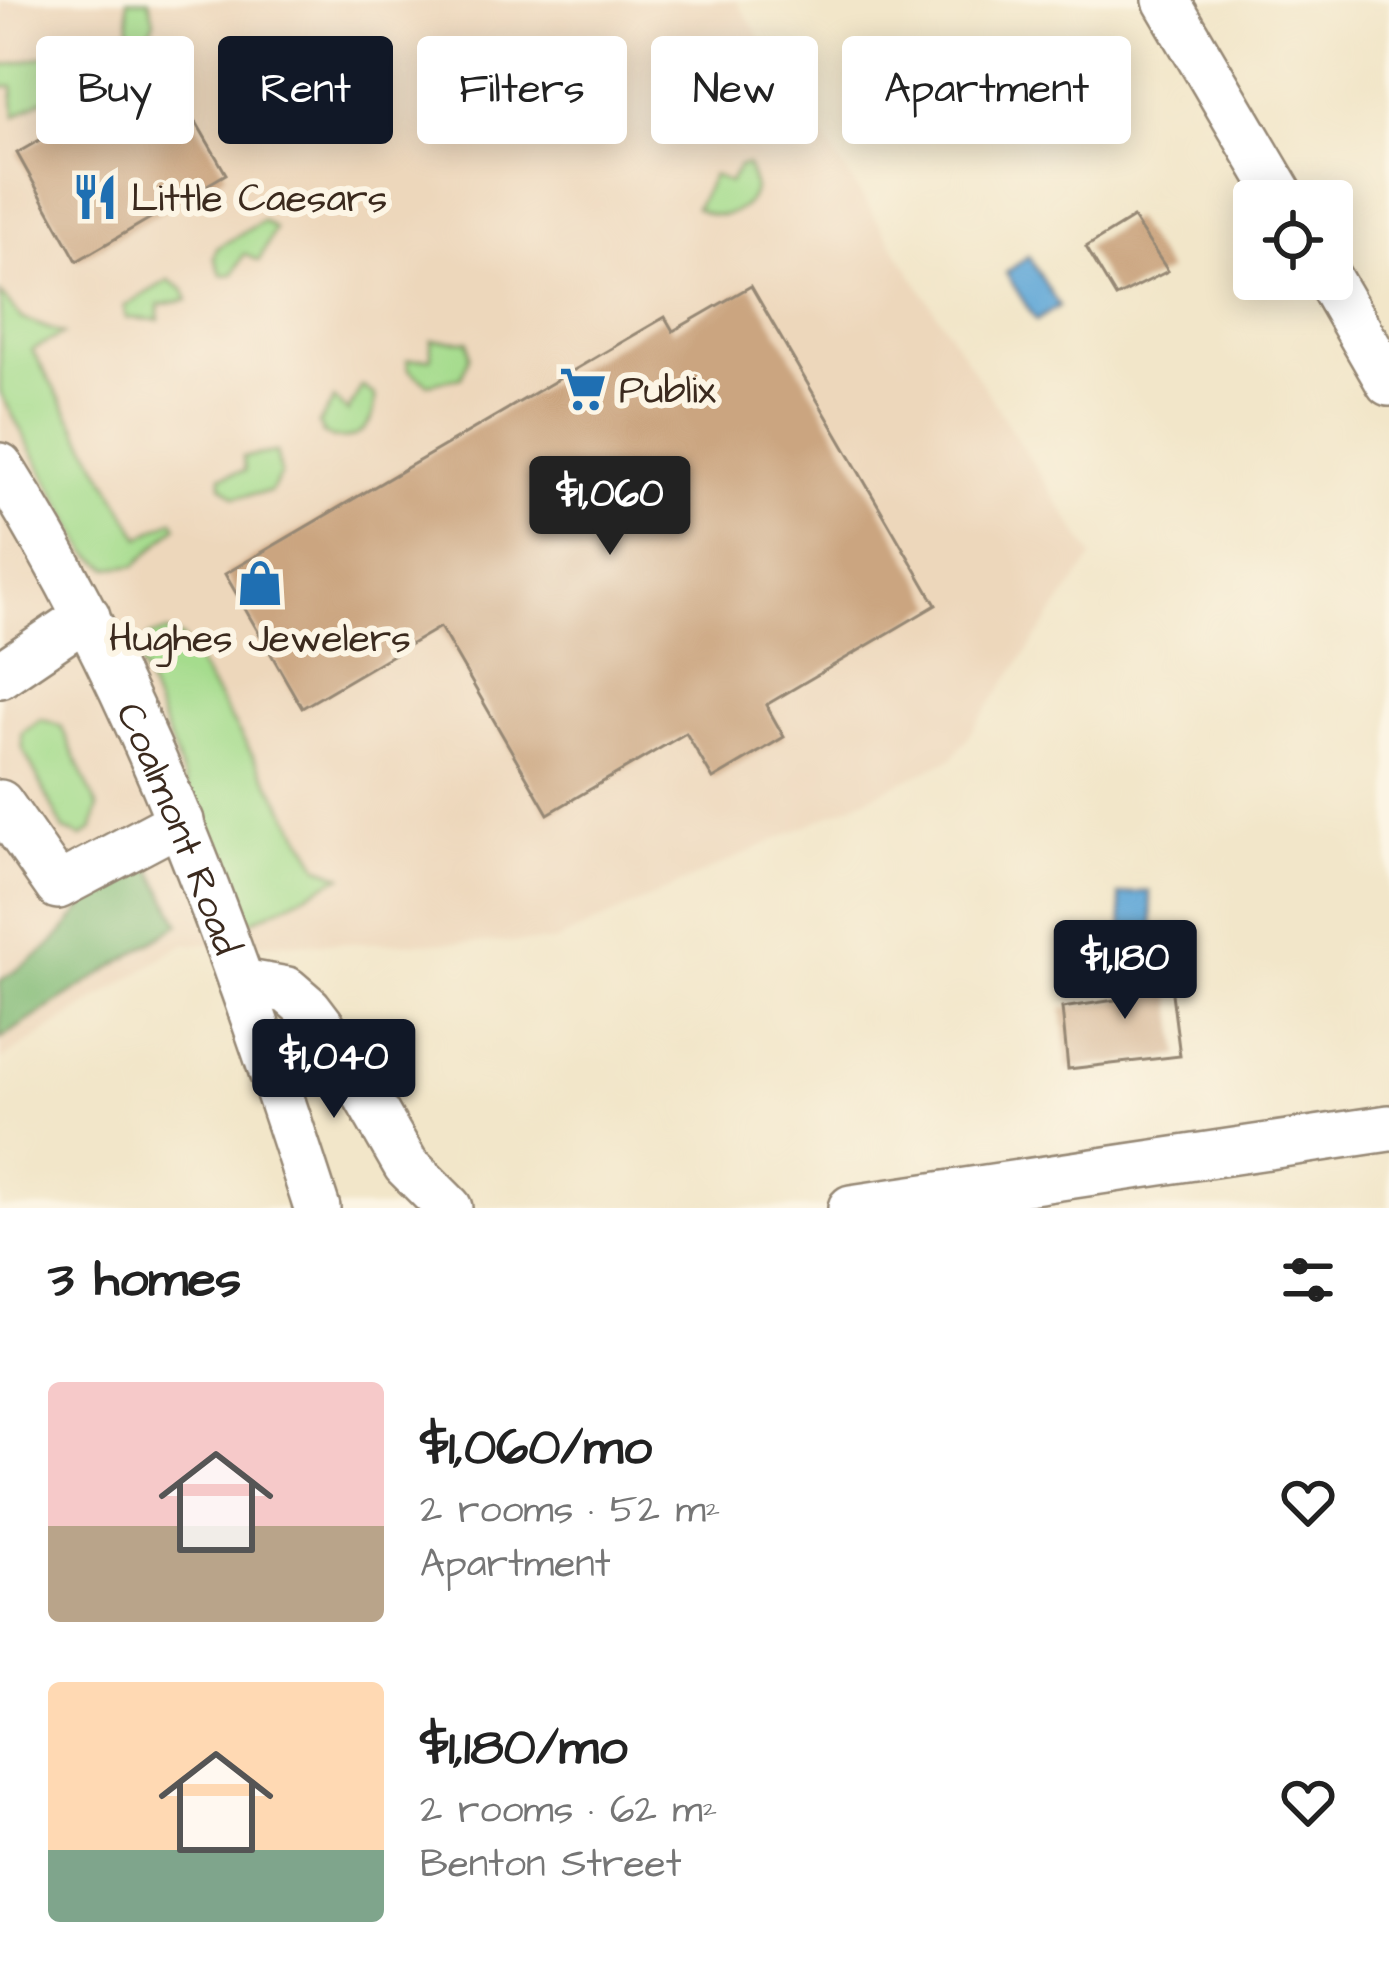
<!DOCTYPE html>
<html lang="en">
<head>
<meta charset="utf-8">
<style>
  body { margin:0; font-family:"Architects Daughter",sans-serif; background:#f2f2f2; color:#222; height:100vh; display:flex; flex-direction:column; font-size:45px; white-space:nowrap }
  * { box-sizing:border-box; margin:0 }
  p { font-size:39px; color:#767676 }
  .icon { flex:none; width:66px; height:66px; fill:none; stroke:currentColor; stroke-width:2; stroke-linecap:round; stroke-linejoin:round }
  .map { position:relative; height:1208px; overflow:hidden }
  .side { display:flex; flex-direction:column; background:#fff; flex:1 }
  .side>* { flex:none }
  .banner { position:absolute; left:36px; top:36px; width:1317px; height:108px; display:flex; gap:24px }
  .tools { position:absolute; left:1233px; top:180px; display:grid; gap:24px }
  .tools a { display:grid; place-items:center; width:120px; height:120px; border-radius:12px; background:#fff; box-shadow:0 6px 30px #0003; font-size:60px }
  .price { position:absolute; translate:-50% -102px; padding:0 27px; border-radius:12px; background:#111827; color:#fff; font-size:39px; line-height:78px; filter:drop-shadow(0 3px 6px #0008) }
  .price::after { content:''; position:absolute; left:50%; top:72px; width:36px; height:27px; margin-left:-18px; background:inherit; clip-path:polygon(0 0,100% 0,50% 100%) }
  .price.active { background:#222; color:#fff }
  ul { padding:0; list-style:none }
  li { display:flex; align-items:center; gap:36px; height:300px; padding:0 48px }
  li span { display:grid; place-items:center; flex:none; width:336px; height:240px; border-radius:12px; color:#555 }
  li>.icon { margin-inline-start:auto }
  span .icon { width:144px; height:144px; fill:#fffc; stroke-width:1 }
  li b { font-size:51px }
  h2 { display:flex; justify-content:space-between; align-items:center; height:144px; padding:0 48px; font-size:51px }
  .tag { padding:0 42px; border-radius:12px; background:#fff; box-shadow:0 6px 30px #0003; font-size:42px; line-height:108px }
  .tag.active { background:#111827; color:#fff }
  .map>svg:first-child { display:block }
  .built { fill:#edd7bb }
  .green { fill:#a5dc8d; stroke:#708356; stroke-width:3 }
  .forest { fill:#84bc78; stroke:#60734b; stroke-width:3 }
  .water { fill:#61a7d7; stroke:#4e687a; stroke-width:3 }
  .building { fill:#cba580 }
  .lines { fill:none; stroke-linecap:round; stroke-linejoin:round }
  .minor-casing { stroke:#968874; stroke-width:50 }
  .minor { stroke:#fff; stroke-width:45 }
  .labels { text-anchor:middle; stroke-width:12; stroke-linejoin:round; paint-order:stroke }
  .poi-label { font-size:39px; fill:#3b2a1e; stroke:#fcf5e5; text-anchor:start }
  .street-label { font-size:39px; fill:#3b2a1e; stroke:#fcf5e5 }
</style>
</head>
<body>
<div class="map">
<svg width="1389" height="1208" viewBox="0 0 1389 1208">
  <rect width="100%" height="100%" fill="#fcf5e5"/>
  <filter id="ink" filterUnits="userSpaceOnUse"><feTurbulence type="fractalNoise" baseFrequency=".00833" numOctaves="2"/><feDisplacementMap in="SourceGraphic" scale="24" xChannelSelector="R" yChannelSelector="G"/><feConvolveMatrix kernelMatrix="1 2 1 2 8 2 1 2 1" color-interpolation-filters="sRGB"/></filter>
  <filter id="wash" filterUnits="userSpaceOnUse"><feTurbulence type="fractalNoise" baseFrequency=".004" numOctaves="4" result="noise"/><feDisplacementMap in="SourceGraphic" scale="48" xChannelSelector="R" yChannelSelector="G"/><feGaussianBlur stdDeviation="2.7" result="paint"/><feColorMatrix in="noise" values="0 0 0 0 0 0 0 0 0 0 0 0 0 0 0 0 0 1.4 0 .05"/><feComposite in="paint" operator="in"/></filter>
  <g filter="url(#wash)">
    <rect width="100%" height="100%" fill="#f2e6c9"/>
    <!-- built -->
    <path class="built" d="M 0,0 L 736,0 L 1093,557 L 953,758 L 554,942 L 184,944 L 0,1061 Z"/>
    <!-- green -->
    <g class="green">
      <path d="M 127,0 L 149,0 L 154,21 L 147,38 L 15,116 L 13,86 L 0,86 L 0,60 L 2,66 L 130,36 Z"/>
      <path d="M 747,165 L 755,188 C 747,215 718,222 696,208 L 713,175 L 729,183 L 739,166 Z"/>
      <path d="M 263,221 L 275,229 L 259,261 L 244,254 L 233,274 L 222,275 L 214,258 L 217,248 Z"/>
      <path d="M 169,280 L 183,289 L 188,300 L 159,305 L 159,320 L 126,318 L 124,306 Z"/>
      <path d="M 0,293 L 23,319 L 63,334 L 32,350 L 140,538 L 173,520 L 177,526 L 136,565 L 109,568 L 88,553 L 0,392 Z"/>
      <path d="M 431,340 L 468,341 L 470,356 L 461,377 L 428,384 L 409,370 L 407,360 L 431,358 Z"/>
      <path d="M 362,386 L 375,396 C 376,427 354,448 323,434 L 319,424 L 334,399 L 348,412 Z"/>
      <path d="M 276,452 L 281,474 L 270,492 L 235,497 L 221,485 L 221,476 L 245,471 L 243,457 Z"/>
      <path d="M 166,632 L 182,638 L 320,867 L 342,876 L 240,927 L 136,652 L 150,636 Z"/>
      <path d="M 41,719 L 61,726 L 98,808 L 93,829 L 82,837 L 64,830 L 23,749 L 22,733 Z"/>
    </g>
    <!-- forest -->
    <path class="forest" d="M 151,868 L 180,924 L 0,1039 L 0,981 C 18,968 40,957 55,941 C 88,907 99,869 151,868 Z"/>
    <!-- water -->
    <g class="water">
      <path d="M 1028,256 L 1059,306 L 1036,321 L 1006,273 Z"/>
      <path d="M 1149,891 L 1157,954 L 1126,958 L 1119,895 Z"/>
    </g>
    <g id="blocks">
      <!-- building -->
      <g class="building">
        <path d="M 165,68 L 226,174 L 77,261 L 17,153 Z"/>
        <path d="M 1133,218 L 1168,271 L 1116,297 L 1086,247 Z"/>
        <path d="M 751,286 L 936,605 L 766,705 L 784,737 L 713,779 L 686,733 L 548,814 L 440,627 L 302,708 L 225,574 L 665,317 L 673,331 Z"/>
        <path d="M 1168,962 L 1180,1056 L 1068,1069 L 1062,1008 L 1122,999 L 1118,967 Z"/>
      </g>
    </g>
  </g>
  <g filter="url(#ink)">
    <use href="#blocks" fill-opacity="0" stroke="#968874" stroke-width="3"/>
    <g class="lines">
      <defs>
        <g id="minor">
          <path d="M 1166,0 L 1284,201"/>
          <path d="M 1329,279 L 1389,383"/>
          <path id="s1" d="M 0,466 C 145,695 234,951 317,1208"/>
          <path d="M 0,675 L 87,616"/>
          <path d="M 0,803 L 58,886 L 181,821"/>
          <path d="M 241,982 L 287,990 L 309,1009 L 340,1050 L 406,1165 L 449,1208"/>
          <path d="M 851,1208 L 1389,1128"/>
        </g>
      </defs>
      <!-- minor casing -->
      <use href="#minor" class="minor-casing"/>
      <!-- minor -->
      <use href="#minor" class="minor"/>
    </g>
  </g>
  <!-- icons -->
  <defs>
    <symbol id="restaurant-bare" viewBox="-9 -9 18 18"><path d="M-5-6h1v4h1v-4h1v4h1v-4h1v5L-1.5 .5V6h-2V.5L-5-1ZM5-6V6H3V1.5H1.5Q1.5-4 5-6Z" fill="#1f6fb2" stroke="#fcf5e5" stroke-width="2.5" paint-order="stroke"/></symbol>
    <symbol id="supermarket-bare" viewBox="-9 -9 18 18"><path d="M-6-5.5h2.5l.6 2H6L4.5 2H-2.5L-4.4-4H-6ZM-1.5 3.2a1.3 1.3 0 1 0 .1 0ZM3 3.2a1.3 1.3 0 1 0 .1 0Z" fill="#1f6fb2" stroke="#fcf5e5" stroke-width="2.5" paint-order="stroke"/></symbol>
    <symbol id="shop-bare" viewBox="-9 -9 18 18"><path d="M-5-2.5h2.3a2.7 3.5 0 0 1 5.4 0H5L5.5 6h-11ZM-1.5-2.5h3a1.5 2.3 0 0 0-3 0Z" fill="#1f6fb2" stroke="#fcf5e5" stroke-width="2.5" paint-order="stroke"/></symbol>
  </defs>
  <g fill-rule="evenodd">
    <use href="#restaurant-bare" x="62" y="164" width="66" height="66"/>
    <use href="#supermarket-bare" x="550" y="356" width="66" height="66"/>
    <use href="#shop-bare" x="227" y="550" width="66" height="66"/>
  </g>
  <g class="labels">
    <!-- poi labels -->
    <g class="poi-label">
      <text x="131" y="211">Little Caesars</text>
      <text x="619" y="403">Publix</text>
      <text x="260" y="651" text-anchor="middle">Hughes Jewelers</text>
    </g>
    <!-- street labels -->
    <g class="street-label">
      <text dy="14" stroke="none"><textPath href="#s1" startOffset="405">Coalmont Road</textPath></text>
    </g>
  </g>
</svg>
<div class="tools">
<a><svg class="icon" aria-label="locate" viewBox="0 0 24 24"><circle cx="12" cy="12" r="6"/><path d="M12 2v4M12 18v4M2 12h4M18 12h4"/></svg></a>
</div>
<b class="price active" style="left:610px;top:558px">$1,060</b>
<b class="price" style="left:1125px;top:1022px">$1,180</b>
<b class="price" style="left:334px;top:1121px">$1,040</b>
<div class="banner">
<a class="tag">Buy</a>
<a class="tag active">Rent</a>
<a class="tag">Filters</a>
<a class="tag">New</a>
<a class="tag">Apartment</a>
</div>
</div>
<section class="side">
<h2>3 homes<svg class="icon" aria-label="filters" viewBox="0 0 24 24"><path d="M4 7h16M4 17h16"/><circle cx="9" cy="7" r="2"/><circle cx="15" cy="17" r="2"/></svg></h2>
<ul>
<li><span style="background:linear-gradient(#f6c9c9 60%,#b9a48a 0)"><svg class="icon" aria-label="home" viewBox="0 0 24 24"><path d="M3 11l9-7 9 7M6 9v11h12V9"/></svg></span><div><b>$1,060/mo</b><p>2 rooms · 52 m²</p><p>Apartment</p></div><svg class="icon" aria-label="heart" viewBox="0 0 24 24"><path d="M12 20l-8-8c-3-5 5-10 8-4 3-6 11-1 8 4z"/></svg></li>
<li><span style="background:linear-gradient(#ffd9b3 70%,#7fa58c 0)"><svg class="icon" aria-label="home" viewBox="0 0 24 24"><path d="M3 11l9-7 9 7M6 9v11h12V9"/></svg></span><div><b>$1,180/mo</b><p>2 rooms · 62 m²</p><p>Benton Street</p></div><svg class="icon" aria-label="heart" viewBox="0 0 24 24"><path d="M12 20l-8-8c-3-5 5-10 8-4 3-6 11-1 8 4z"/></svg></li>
</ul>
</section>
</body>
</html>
